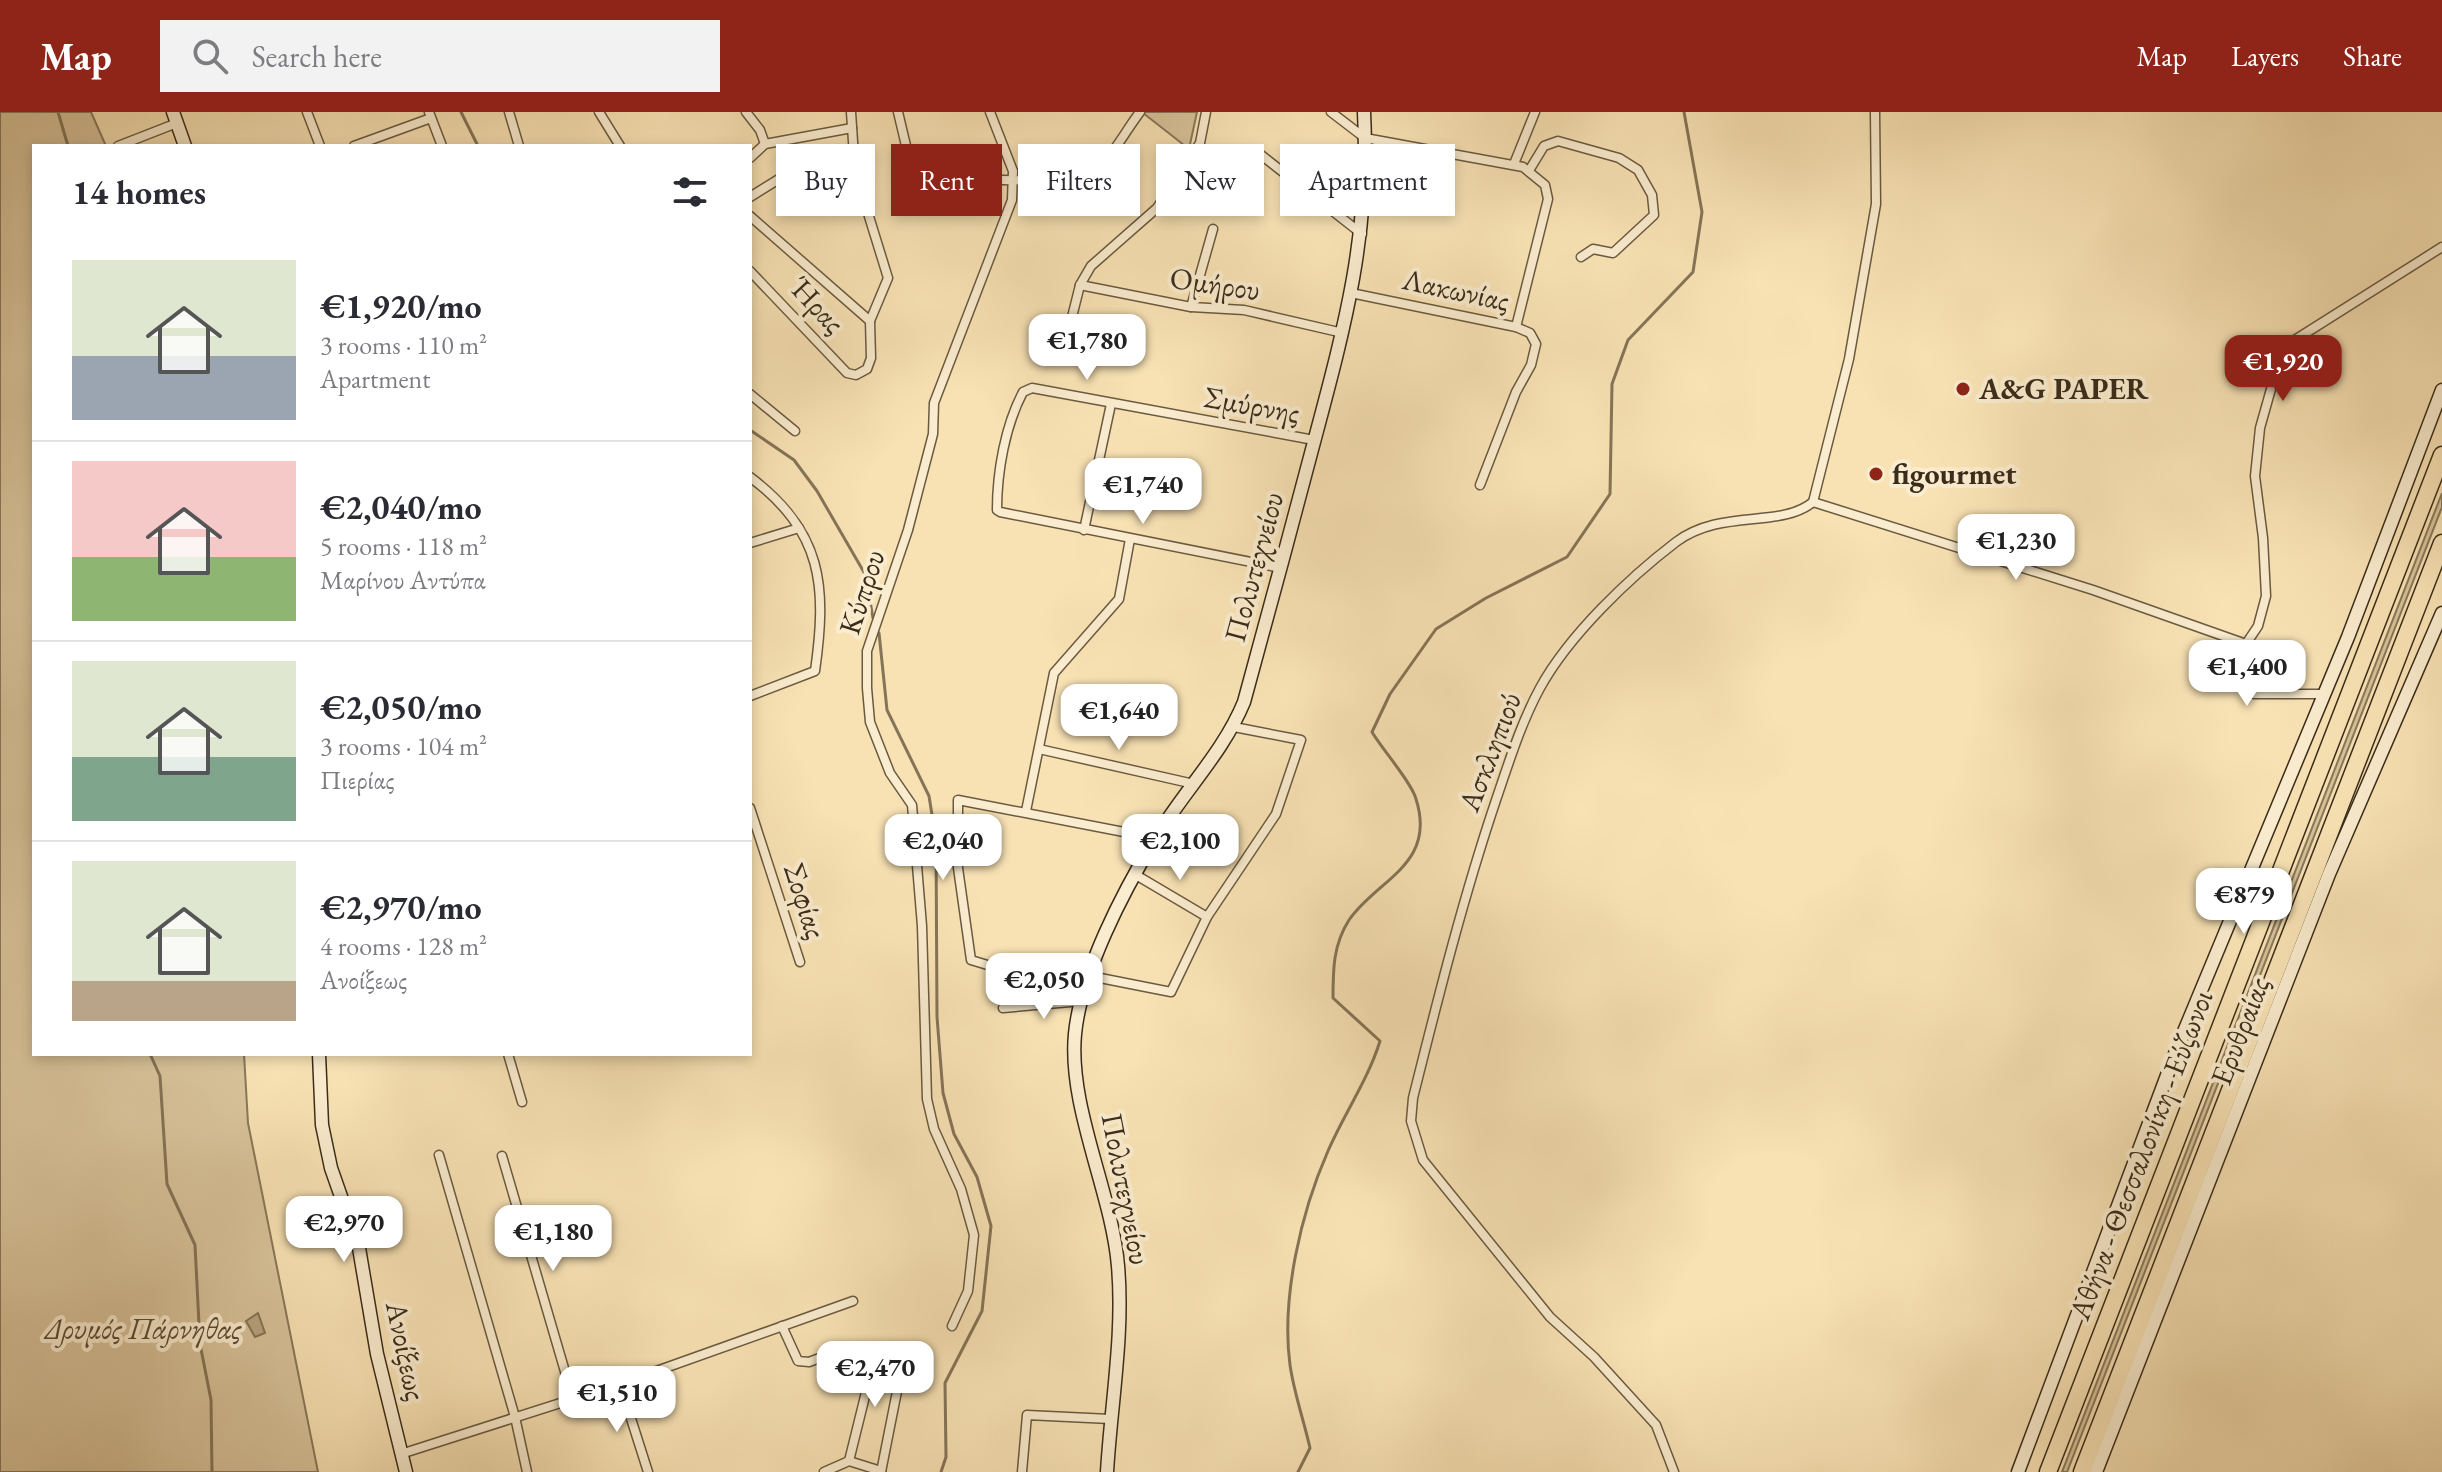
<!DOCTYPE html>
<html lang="en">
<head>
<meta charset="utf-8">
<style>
  body { margin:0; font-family:"EB Garamond",serif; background:#f2f2f3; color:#2b2b33; height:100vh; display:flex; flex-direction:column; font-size:30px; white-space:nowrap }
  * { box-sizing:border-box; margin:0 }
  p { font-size:26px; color:#7c7c81 }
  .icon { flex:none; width:44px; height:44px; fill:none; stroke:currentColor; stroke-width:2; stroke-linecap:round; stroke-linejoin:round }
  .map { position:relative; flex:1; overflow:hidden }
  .panel { position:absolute; left:32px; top:32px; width:720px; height:912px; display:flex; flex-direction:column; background:#fff; border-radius:0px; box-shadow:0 4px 12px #0003 }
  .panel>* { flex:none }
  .guide { position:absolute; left:776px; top:32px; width:760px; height:72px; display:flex; gap:16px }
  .price { position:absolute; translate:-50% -68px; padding:0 18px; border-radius:16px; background:#fff; color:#222; font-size:26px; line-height:52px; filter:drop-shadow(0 2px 4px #0008) }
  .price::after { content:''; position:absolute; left:50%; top:48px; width:24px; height:18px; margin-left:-12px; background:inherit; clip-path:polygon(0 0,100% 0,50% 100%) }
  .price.current { background:#8f2418; color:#fff }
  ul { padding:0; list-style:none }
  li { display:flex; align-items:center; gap:24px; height:200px; padding:0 40px }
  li+li { border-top:2px solid #e1e1e2 }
  li span { display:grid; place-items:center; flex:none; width:224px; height:160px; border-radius:0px; color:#555 }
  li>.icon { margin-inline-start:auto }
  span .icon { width:96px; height:96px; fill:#fffc; stroke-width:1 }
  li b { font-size:34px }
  h2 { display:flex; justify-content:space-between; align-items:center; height:96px; padding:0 40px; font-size:34px }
  .pill { padding:0 28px; border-radius:0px; background:#fff; box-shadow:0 4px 12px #0003; font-size:28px; line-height:72px }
  .pill.current { background:#8f2418; color:#fff }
  header { display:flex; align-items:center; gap:48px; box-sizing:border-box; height:112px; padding:0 40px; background:#8f2418; color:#fff }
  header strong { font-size:38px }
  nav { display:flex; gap:44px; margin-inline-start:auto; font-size:28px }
  .search { width:560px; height:72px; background:#f2f2f3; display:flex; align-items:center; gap:20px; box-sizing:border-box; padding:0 28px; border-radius:0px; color:#7c7c81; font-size:30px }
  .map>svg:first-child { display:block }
  .green { fill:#d8c39a; stroke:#89785a; stroke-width:2 }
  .water { fill:#b7a480; stroke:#857457; stroke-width:2 }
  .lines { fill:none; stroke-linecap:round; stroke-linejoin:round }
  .stream { stroke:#857457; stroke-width:3 }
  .street-casing { stroke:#6a5a40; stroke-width:11 }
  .secondary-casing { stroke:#3a2c1a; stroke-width:15 }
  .highway-casing { stroke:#3a2c1a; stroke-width:19 }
  .street { stroke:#faecce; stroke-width:8 }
  .secondary { stroke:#faecce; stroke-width:12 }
  .highway { stroke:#f8e2b4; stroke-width:16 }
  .poi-dot { fill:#8f2418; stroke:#faecce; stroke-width:3 }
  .labels { text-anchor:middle; stroke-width:8; stroke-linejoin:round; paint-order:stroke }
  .street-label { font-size:30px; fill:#3a2c1a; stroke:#faecce }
  .poi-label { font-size:30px; font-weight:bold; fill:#3a2c1a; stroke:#faecce; text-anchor:start }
  .park-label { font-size:30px; font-style:italic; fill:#5a4a34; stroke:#faecce }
</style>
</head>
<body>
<header>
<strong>Map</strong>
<div class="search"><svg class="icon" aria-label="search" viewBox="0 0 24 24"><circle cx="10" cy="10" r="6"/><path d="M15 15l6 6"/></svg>Search here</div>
<nav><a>Map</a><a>Layers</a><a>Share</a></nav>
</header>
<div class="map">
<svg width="2442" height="1360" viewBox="0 0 2442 1360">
  <rect width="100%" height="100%" fill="#f8e2b4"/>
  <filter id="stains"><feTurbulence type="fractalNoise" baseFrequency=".0025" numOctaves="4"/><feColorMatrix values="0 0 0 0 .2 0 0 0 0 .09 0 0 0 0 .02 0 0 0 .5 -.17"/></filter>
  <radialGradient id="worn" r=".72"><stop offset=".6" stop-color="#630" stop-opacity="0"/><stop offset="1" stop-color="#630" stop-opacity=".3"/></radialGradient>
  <!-- green -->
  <g class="green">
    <path d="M 0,0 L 91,0 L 106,34 L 34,34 L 34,942 L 244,942 L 248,1011 L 318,1360 L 0,1360 Z"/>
    <path d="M 1197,0 L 1189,37 L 1143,1 L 1144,0 Z"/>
    <path d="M 2442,381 L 2442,395 L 2067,1360 L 2062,1360 Z"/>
  </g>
  <!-- water -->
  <path class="water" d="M 258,1201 L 265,1221 L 255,1225 L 246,1209 Z"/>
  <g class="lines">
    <!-- stream -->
    <g class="stream">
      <path d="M 58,0 L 68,34"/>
      <path d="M 461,0 L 478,34"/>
      <path d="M 750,318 L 794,348 L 817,379 L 865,462 L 873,506"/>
      <path d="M 879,521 L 887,598 L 929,684 L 936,728 L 937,905 L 943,981 L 954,1022 L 977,1065 L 991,1114 L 982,1199 L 945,1271 L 946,1345 L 941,1360"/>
      <path d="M 150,942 L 160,964 L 167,1072 L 195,1133 L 200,1232 L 211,1288 L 212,1360"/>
      <path d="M 1298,1360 L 1310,1336 C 1304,1309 1294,1281 1290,1253 C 1281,1186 1301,1100 1328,1039 C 1344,1002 1368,968 1380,929 L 1333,886 C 1333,858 1333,833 1349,808 C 1377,767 1437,753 1416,687 C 1412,671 1382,637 1372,620 L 1390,582 L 1436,517 L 1486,486 L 1567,445 L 1610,382 L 1612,272 L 1628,228 L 1693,160 L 1702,100 L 1684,0"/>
    </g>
    <defs>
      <g id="street">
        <path d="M 307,0 L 320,34"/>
        <path d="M 429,0 L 442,34"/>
        <path d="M 509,0 L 519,34"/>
        <path d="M 599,0 L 620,34"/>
        <path d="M 746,0 L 760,18 L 765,32"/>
        <path d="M 851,0 L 855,59 L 888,166 L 870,209"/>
        <path d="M 898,0 L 913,63 C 947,64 1071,77 1094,59 C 1112,46 1126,18 1140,0"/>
        <path d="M 1331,0 L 1365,26 L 1523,55 L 1545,73 L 1548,87 L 1516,215"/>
        <path d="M 118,34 L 177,11"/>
        <path d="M 354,34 L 431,6"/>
        <path d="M 1256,39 L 1362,122"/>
        <path d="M 750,46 L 765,32 L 852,16"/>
        <path d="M 1514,52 L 1535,0"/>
        <path d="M 1530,57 L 1544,34 L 1558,29 L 1619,46 L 1638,58 L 1652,83 L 1654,103 L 1613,141 L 1593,137 L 1581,145"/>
        <path d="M 750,85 L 787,62 L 853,43"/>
        <path d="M 750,104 L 870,209 L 871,246 L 867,257 L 856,263 L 847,261 L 750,159"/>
        <path d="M 1080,173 L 1191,195 L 1244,198 L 1343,221"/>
        <path d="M 1351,181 L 1516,215 L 1530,221 L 1536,232 L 1531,253 L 1516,280 L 1480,373"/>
        <path d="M 1191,195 L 1213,117"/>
        <path d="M 1069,217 L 1080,173 L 1091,154 L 1157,96 L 1200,31 L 1206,0"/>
        <path d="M 750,282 L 795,319"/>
        <path d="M 750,365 C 823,420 827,474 815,559 L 750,584"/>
        <path d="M 1813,390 L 2093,478 L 2246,532"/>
        <path d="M 1084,418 L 1111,292"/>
        <path d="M 750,431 L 799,416"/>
        <path d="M 1281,456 L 1000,400 L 997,398 C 997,360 1005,314 1023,280 L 1032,276 L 1314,328"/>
        <path d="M 2324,582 L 2254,582 L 2244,574 L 2246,532 L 2258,514 L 2266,484 L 2263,426 L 2255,364 L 2260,316 L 2280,245 L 2290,231 L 2442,135"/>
        <path d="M 1039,637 L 1194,672"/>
        <path d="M 750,696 L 800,850"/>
        <path d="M 1026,699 L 1054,561 L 1119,487 L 1130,427"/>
        <path d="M 1136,763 L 1207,805"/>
        <path d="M 1092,854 L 994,855 L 971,848 L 958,756 L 958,688 L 1155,726"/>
        <path d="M 1090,864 L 1171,880 L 1207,805 L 1276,702 L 1301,628 L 1234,615"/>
        <path d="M 1003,896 L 1082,889"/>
        <path d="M 508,942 L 522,990"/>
        <path d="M 439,1043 L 515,1305 L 527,1360"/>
        <path d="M 502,1044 L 573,1287"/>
        <path d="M 782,1214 L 798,1249 L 809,1250 L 849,1235 L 865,1245 L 869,1268 L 849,1349"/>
        <path d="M 952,1214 L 968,1179 L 974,1123 L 961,1077 L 934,1017 L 927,987 L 922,814 L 912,693 L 890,661 L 870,610 L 867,576 L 867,539 L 908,418 L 933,322 L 934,291 L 1012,88 L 1013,59 L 990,0"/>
        <path d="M 620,1272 L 648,1360"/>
        <path d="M 404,1341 L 620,1272 L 853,1189"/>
        <path d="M 849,1349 L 881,1359"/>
        <path d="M 824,1360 L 849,1349"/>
        <path d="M 881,1360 L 905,1239"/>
        <path d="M 1022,1360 L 1027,1303 L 1110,1307"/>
        <path d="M 1674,1360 L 1656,1313 L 1594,1245 L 1550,1205 L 1423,1048 L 1411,1009 L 1413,986 C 1438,886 1463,786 1496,688 C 1509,650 1521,611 1540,576 C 1569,523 1629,466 1676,430 C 1722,396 1780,417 1813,390 L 1849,247 L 1876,92 L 1875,0"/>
      </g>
      <g id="secondary">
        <path d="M 173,0 L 185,34"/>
        <path d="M 319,942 L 322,1013 L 331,1056 L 359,1136 L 377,1242 L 406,1360"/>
        <path d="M 1107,1360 C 1111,1292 1124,1222 1118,1154 C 1112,1081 1068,995 1075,922 C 1081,860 1123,780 1155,727 C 1183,680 1223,641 1244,590 C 1268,503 1291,417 1314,330 C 1345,214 1370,122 1364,0"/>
        <path d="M 2018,1360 L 2178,934 L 2348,525 L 2442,278"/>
        <path d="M 2096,1360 L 2329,762 L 2442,501"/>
      </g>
      <g id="highway">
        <path d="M 2048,1360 L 2442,343"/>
        <path d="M 2082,1360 L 2442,431"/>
      </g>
    </defs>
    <!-- street casing -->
    <use href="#street" class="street-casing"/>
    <!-- secondary casing -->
    <use href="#secondary" class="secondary-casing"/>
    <!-- highway casing -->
    <use href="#highway" class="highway-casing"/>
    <!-- street -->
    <use href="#street" class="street"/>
    <!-- secondary -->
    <use href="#secondary" class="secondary"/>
    <!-- highway -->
    <use href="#highway" class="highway"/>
  </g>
  <!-- markers -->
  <g class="poi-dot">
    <circle cx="1963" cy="277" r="8"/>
    <circle cx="1876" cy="362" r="8"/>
  </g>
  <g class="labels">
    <!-- street labels -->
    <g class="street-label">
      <text transform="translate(1215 172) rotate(8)" y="10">Ομήρου</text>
      <text transform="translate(1456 178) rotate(12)" y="10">Λακωνίας</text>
      <text transform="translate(817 193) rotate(47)" y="10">Ήρας</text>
      <text transform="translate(1252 293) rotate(10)" y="10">Σμύρνης</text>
      <text transform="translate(1254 455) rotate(-75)" y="10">Πολυτεχνείου</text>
      <text transform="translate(862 480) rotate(-72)" y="10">Κύπρου</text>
      <text transform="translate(1490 640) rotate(-69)" y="10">Ασκληπιού</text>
      <text transform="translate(805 789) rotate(72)" y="10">Σοφίας</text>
      <text transform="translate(2240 919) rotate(-69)" y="10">Ερυθραίας</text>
      <text transform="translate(2141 1043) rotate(-69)" y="10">Αθήνα - Θεσσαλονίκη - Εύζωνοι</text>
      <text transform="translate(1126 1077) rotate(79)" y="10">Πολυτεχνείου</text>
      <text transform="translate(406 1239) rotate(78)" y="10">Ανοίξεως</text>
    </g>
    <!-- poi labels -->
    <g class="poi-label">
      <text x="1979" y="287">A&amp;G PAPER</text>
      <text x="1892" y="372">figourmet</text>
    </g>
    <!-- park labels -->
    <g class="park-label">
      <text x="143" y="1227">Δρυμός Πάρνηθας</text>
    </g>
  </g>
  <rect width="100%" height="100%" filter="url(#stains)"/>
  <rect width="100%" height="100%" fill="url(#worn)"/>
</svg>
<b class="price" style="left:1087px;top:270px">€1,780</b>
<b class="price current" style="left:2283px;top:291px">€1,920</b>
<b class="price" style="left:1143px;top:414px">€1,740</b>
<b class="price" style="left:2016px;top:470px">€1,230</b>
<b class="price" style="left:2247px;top:596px">€1,400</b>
<b class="price" style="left:1119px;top:640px">€1,640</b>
<b class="price" style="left:943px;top:770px">€2,040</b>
<b class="price" style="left:1180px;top:770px">€2,100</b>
<b class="price" style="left:2244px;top:824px">€879</b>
<b class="price" style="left:1044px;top:909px">€2,050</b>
<b class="price" style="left:344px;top:1152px">€2,970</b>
<b class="price" style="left:553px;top:1161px">€1,180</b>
<b class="price" style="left:875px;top:1297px">€2,470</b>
<b class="price" style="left:617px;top:1322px">€1,510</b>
<div class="guide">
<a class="pill">Buy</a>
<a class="pill current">Rent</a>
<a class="pill">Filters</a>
<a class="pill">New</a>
<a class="pill">Apartment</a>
</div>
<section class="panel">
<h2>14 homes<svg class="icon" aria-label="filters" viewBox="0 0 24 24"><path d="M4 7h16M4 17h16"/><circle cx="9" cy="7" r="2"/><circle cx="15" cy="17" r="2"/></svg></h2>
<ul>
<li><span style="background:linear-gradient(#dfe7d0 60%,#9aa5b1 0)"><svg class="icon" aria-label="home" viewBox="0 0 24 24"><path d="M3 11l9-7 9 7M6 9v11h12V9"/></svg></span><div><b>€1,920/mo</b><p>3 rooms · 110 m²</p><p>Apartment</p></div></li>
<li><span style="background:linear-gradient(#f6c9c9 60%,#8fb573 0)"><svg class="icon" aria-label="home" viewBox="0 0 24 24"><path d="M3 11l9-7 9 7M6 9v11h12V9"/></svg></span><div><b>€2,040/mo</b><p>5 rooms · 118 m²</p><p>Μαρίνου Αντύπα</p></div></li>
<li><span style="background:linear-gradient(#dfe7d0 60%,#7fa58c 0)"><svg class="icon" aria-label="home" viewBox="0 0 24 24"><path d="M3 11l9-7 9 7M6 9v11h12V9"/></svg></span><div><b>€2,050/mo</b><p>3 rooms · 104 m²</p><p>Πιερίας</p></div></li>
<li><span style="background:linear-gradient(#dfe7d0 75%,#b9a48a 0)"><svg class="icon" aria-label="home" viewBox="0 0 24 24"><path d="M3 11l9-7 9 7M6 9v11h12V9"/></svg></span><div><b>€2,970/mo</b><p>4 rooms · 128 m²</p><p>Ανοίξεως</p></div></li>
</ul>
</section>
</div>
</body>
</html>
